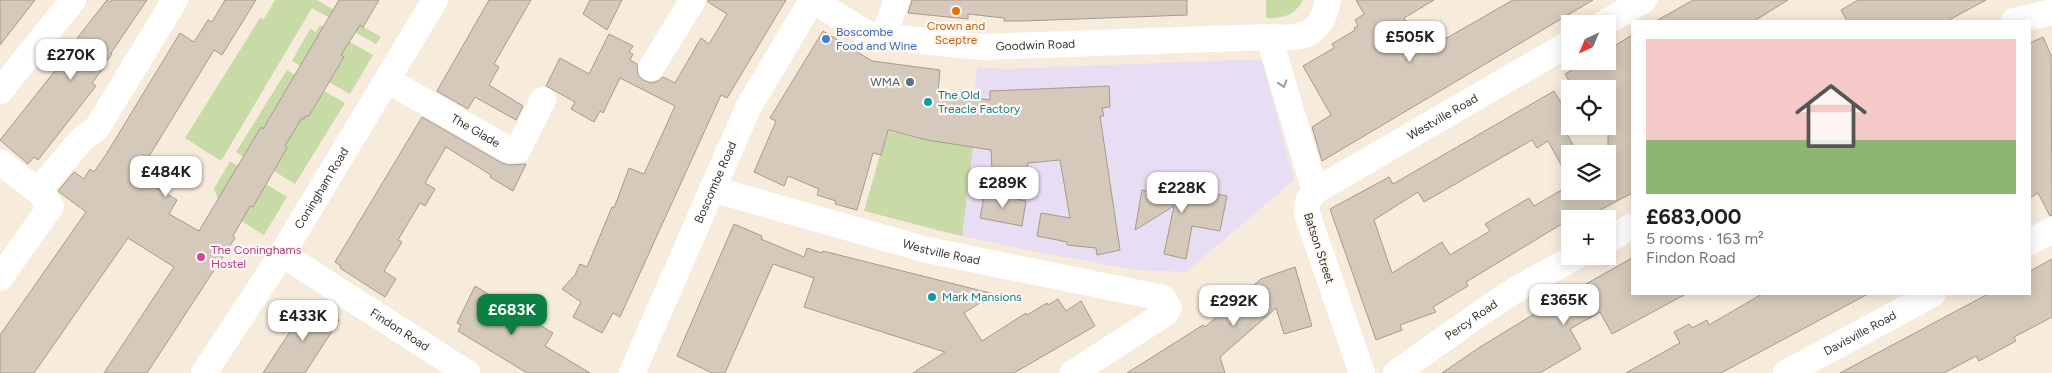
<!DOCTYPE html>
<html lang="en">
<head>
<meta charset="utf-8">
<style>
  body { margin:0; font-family:Figtree,sans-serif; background:#f6f6f6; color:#202124; height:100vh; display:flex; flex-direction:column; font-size:19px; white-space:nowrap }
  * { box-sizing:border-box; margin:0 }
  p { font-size:16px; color:#757577 }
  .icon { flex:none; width:28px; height:28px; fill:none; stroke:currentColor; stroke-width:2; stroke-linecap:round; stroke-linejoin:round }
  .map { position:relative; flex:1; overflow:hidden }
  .drawer { position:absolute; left:1631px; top:20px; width:400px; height:275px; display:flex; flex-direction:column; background:#fff; border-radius:0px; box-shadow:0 2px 12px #0003 }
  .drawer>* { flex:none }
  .needle { width:32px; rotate:224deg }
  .buttons { position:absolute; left:1561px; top:15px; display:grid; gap:10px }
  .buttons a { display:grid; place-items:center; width:55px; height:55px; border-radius:0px; background:#fff; box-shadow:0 2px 12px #0003; font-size:25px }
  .price { position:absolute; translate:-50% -42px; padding:0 11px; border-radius:10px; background:#fff; color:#222; font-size:16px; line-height:32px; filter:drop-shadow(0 1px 2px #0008) }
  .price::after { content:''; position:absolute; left:50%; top:30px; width:15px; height:11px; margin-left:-8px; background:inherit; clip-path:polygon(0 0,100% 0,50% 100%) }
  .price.selected { background:#0b8043; color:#fff }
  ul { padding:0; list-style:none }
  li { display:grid; align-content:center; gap:10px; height:265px; padding:0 15px }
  li span { display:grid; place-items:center; height:155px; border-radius:0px; color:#555 }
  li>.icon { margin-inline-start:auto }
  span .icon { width:90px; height:90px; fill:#fffc; stroke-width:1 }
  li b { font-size:21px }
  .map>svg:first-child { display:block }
  .education { fill:#e8def3 }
  .green { fill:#c8daa6 }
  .building { fill:#d4c9ba; stroke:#a59a8c }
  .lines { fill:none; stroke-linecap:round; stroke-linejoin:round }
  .street { stroke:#fff; stroke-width:26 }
  .oneway { stroke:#9c9a96 }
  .food-dot { fill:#e8710a; stroke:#fef9f3; stroke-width:2 }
  .shop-dot { fill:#3f7fe0; stroke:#fef9f3; stroke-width:2 }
  .service-dot { fill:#5c6f8a; stroke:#fef9f3; stroke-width:2 }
  .culture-dot { fill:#0f9aa8; stroke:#fef9f3; stroke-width:2 }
  .hotel-dot { fill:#d1479c; stroke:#fef9f3; stroke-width:2 }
  .labels { text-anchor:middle; stroke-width:4.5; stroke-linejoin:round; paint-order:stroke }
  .food-label { font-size:12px; fill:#c56008; stroke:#fef9f3 }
  .shop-label { font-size:12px; fill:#366cbe; stroke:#fef9f3; text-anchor:start }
  .street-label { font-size:12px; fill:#39342e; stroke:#fef9f3 }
  .service-label { font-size:12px; fill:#4e5e75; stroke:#fef9f3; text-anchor:end }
  .culture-label { font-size:12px; fill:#0d838f; stroke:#fef9f3; text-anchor:start }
  .hotel-label { font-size:12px; fill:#b23c85; stroke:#fef9f3; text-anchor:start }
</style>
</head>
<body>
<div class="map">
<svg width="2052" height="373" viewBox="0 0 2052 373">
  <rect width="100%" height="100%" fill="#f7ebdc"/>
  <!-- education -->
  <path class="education" d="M 1262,59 L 1294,180 L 1186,272 L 1135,270 L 1033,251 L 947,233 L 864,211 L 887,131 L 927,140 L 969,146 L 977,67 L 1002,69 Z"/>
  <!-- green -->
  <g class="green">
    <path d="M 275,0 L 317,0 L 381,37 L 376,44 L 312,8 L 221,161 L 185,138 L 260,18 L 264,19 Z"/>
    <path d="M 1266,0 L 1303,0 C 1295,15 1283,19 1266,18 Z"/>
    <path d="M 320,25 L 373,55 L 350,94 L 329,82 L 344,58 L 341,55 L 343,51 L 318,37 L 301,66 L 292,61 L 310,29 L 316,32 Z"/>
    <path d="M 287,70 L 295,75 L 278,104 L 304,119 L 306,116 L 309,116 L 324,91 L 345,103 L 295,184 L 274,171 L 287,148 L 285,146 L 287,142 L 261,128 L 244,157 L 236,152 Z"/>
    <path d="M 887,131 L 927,140 L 973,147 L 962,236 L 864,211 Z"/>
    <path d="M 230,161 L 238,166 L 248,210 L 250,206 L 253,207 L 266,184 L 287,197 L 264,235 L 223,210 L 214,189 Z"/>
  </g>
  <!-- building -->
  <g class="building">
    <path d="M 0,0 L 35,0 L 0,45 Z"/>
    <path d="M 107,0 L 110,2 L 112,0 L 147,0 L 111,53 L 112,54 L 103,66 L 104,67 L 92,83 L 96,86 L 38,160 L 34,157 L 28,164 L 0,140 L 70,52 L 68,50 Z"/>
    <path d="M 225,0 L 256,0 L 222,55 L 214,50 L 137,176 L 177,200 L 169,214 L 199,231 L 261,127 L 263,129 L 339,0 L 379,0 L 363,27 L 360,25 L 341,55 L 344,57 L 309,116 L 306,116 L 304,119 L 302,118 L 285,146 L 287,148 L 253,207 L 250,206 L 233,236 L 235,238 L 147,373 L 104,373 L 174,267 L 128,238 L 34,373 L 0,373 L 0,335 L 86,212 L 58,191 L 74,172 L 84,179 L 90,169 L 94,172 L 107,153 L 180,33 L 194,42 L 208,20 L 212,22 Z"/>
    <path d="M 489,0 L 531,0 L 494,64 L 499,67 L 489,85 L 523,106 L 516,120 L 475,97 L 468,109 L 437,91 Z"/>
    <path d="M 590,0 L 622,0 L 607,30 L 583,14 Z"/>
    <path d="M 708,0 L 786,0 L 727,98 L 721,95 L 620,317 L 613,313 L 602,333 L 573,317 L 581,302 L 562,289 L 575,275 L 580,264 L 587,267 L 612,207 L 614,208 L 629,168 L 644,174 L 675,106 L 620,78 L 603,113 L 600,111 L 594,122 L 571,109 L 575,102 L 546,86 L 560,58 L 589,74 L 609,34 L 633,46 L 629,52 L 633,54 L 630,60 L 637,64 L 638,75 L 643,80 L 651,83 L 658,81 L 663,77 L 675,83 L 701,38 L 709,44 L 727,14 L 708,2 Z"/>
    <path d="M 912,0 L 1187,0 L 1187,15 L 1023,21 L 1004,21 L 1004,18 L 968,14 L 968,19 L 908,13 Z"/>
    <path d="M 1356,0 L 1434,0 L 1404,18 L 1424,51 L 1513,0 L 1593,0 L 1322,161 L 1312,127 L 1331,115 L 1303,66 L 1334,48 L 1332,44 L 1355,30 L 1354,28 L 1358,26 L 1355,20 L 1364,14 Z"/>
    <path d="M 1693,0 L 1788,0 L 1754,21 L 1656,21 Z"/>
    <path d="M 1858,0 L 1986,0 L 1947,21 L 1847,21 L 1841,10 Z"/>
    <path d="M 823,31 L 872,61 L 940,70 L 938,93 L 990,100 L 990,91 L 1109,86 L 1110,107 L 1102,108 L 1104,116 L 1100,116 L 1120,250 L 1097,255 L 1096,248 L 1067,245 L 1067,242 L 1037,236 L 1041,213 L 1070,218 L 1060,160 L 1028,163 L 1027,168 L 992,170 L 991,150 L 927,140 L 888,130 L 881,155 L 873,153 L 857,210 L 835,204 L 836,201 L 817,195 L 819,189 L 788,176 L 784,186 L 754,172 L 776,121 L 770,118 Z"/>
    <path d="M 1632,35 L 1632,193 L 1589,216 L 1586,210 L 1570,219 L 1466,282 L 1468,286 L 1433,307 L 1436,312 L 1400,325 L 1402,330 L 1376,340 L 1330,209 L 1389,177 L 1393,184 L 1554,91 L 1570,118 L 1561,123 L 1578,154 L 1570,154 L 1570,181 L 1548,141 L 1537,148 L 1532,140 L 1424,202 L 1418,192 L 1374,220 L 1392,273 L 1442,242 L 1450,255 L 1490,231 L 1485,224 L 1529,198 L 1534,206 L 1570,185 L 1570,191 L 1608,191 L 1608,89 L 1574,89 L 1565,74 L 1588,61 L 1608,61 L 1608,50 Z"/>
    <path d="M 2043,37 L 2051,55 L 2052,215 L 2050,216 L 2038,193 L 2030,198 L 2030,43 Z"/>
    <path d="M 422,117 L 502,163 L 509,165 L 526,164 L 513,191 L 490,177 L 491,175 L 446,147 L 425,183 L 435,189 L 425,206 L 420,203 L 398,240 L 402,242 L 384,271 L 396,279 L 385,297 L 340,268 L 341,266 L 335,262 Z"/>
    <path d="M 1161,185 L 1169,187 L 1170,185 L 1227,196 L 1220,231 L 1192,226 L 1186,259 L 1164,254 L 1174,206 L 1135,230 L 1142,190 L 1160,194 Z"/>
    <path d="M 985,192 L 1026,201 L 1022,226 L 980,218 Z"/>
    <path d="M 734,224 L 762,236 L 761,239 L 804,257 L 807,248 L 822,253 L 823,251 L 994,294 L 964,313 L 982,341 L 1026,313 L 1027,315 L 1047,303 L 1048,305 L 1058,299 L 1066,311 L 1081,301 L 1095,326 L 1014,373 L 913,373 L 945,352 L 804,307 L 814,278 L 773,264 L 725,373 L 712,373 L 677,356 Z"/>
    <path d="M 1632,258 L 1632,294 L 1686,294 L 1612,334 L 1600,312 L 1570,329 L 1581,349 L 1540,373 L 1442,373 L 1480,347 L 1554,302 Z"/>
    <path d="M 2052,259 L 2052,317 L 2014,337 L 2016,341 L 1979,361 L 1976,356 L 1944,373 L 1840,373 L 1988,294 L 2030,294 L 2030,271 Z"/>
    <path d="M 1295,267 L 1312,326 L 1284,334 L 1276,308 L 1220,357 L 1225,373 L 1127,373 L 1203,325 L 1205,327 L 1261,279 Z"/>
    <path d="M 475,286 L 553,333 L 545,346 L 590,373 L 527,373 L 458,331 L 461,325 L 457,323 Z"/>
    <path d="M 1762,294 L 1868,294 L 1721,373 L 1626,373 L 1680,343 L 1674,332 L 1689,324 L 1692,328 L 1707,320 L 1709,325 Z"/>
    <path d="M 310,301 L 339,320 L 327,339 L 305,373 L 263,373 Z"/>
  </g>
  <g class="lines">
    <!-- street -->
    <g class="street">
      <path id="s1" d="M 812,0 L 869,35 L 980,47 L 1269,37 C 1302,39 1321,37 1328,0"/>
      <path d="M 2014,21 L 2052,12"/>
      <path d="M 1603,24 L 1644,0"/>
      <path d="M 883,37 L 897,0"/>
      <path d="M 1269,37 L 1315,191"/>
      <path d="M 651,68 L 693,0"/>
      <path id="s2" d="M 387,80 L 509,150 L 518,150 L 543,100"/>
      <path d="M 0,91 L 73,0"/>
      <path d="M 0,162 L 38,191 L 82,139 L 97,128 L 175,0"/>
      <path id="s3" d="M 712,189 L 927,250 L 1163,298 L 1169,308 L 1166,313 L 1073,373"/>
      <path d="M 1608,240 L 1632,226"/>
      <path d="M 2030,242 L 2052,230"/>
      <path id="s4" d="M 282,254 L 467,373"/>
      <path d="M 0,278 L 51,206 L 38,191"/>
      <path id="s5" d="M 204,373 L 282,254 L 435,0"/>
      <path id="s6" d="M 632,373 L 748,108 L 812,0"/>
      <path id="s7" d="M 1362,373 L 1307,214 C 1306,204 1308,199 1315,191 L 1570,43"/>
      <path id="s8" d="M 1396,373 L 1485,310 L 1517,289 L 1577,256"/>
      <path id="s9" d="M 1786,373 L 1933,294"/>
    </g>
  </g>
  <!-- one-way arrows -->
  <defs><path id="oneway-chevron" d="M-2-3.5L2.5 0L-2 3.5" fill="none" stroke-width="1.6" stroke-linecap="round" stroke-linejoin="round" transform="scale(1.25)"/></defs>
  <use class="oneway" href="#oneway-chevron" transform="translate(1283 84) rotate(73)"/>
  <!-- markers -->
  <circle class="food-dot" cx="956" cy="11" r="5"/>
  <circle class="shop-dot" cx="826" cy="39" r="5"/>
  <circle class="service-dot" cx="910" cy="82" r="5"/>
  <g class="culture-dot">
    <circle cx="928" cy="102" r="5"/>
    <circle cx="932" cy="297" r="5"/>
  </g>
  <circle class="hotel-dot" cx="201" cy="257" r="5"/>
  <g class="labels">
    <!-- food labels -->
    <g class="food-label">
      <text x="956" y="30">Crown and<tspan x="956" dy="14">Sceptre</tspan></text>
    </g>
    <!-- shop labels -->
    <g class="shop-label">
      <text x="836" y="36">Boscombe<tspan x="836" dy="14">Food and Wine</tspan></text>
    </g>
    <!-- street labels -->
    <g class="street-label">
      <text dy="4" stroke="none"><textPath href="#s1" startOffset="234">Goodwin Road</textPath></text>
      <text dy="4" stroke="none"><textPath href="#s7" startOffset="341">Westville Road</textPath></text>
      <text dy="4" stroke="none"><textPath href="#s2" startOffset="102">The Glade</textPath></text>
      <text dy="4" stroke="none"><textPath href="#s6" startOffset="208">Boscombe Road</textPath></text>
      <text dy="4" stroke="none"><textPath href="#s5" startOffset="219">Coningham Road</textPath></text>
      <text transform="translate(1319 248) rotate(72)" y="4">Batson Street</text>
      <text dy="4" stroke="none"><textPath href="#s3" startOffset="238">Westville Road</textPath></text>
      <text dy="4" stroke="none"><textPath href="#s8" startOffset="92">Percy Road</textPath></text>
      <text dy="4" stroke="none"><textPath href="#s4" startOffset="140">Findon Road</textPath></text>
      <text dy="4" stroke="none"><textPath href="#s9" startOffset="84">Davisville Road</textPath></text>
    </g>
    <!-- service labels -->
    <g class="service-label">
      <text x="900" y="86">WMA</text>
    </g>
    <!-- culture labels -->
    <g class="culture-label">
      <text x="938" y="99">The Old<tspan x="938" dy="14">Treacle Factory</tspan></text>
      <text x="942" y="301">Mark Mansions</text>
    </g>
    <!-- hotel labels -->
    <g class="hotel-label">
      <text x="211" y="254">The Coninghams<tspan x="211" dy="14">Hostel</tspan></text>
    </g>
  </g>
</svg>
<div class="buttons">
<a><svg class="needle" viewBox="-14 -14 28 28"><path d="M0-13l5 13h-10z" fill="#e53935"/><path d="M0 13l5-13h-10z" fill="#757577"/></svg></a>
<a><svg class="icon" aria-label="locate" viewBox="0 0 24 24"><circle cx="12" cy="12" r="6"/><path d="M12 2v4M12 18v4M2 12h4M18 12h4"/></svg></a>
<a><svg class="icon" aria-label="layers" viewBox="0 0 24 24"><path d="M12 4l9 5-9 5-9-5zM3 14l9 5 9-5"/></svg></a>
<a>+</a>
</div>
<b class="price" style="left:1410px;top:63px">£505K</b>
<b class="price" style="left:71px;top:81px">£270K</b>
<b class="price" style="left:166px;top:198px">£484K</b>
<b class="price" style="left:1003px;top:209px">£289K</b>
<b class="price" style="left:1182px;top:214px">£228K</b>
<b class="price" style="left:1564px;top:326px">£365K</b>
<b class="price" style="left:1234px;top:327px">£292K</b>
<b class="price selected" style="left:512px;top:336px">£683K</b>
<b class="price" style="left:303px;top:342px">£433K</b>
<section class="drawer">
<ul>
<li><span style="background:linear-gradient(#f6c9c9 65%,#8fb573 0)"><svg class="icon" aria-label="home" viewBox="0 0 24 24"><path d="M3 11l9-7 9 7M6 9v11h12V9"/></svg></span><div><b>£683,000</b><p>5 rooms · 163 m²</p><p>Findon Road</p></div></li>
</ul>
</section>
</div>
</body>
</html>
